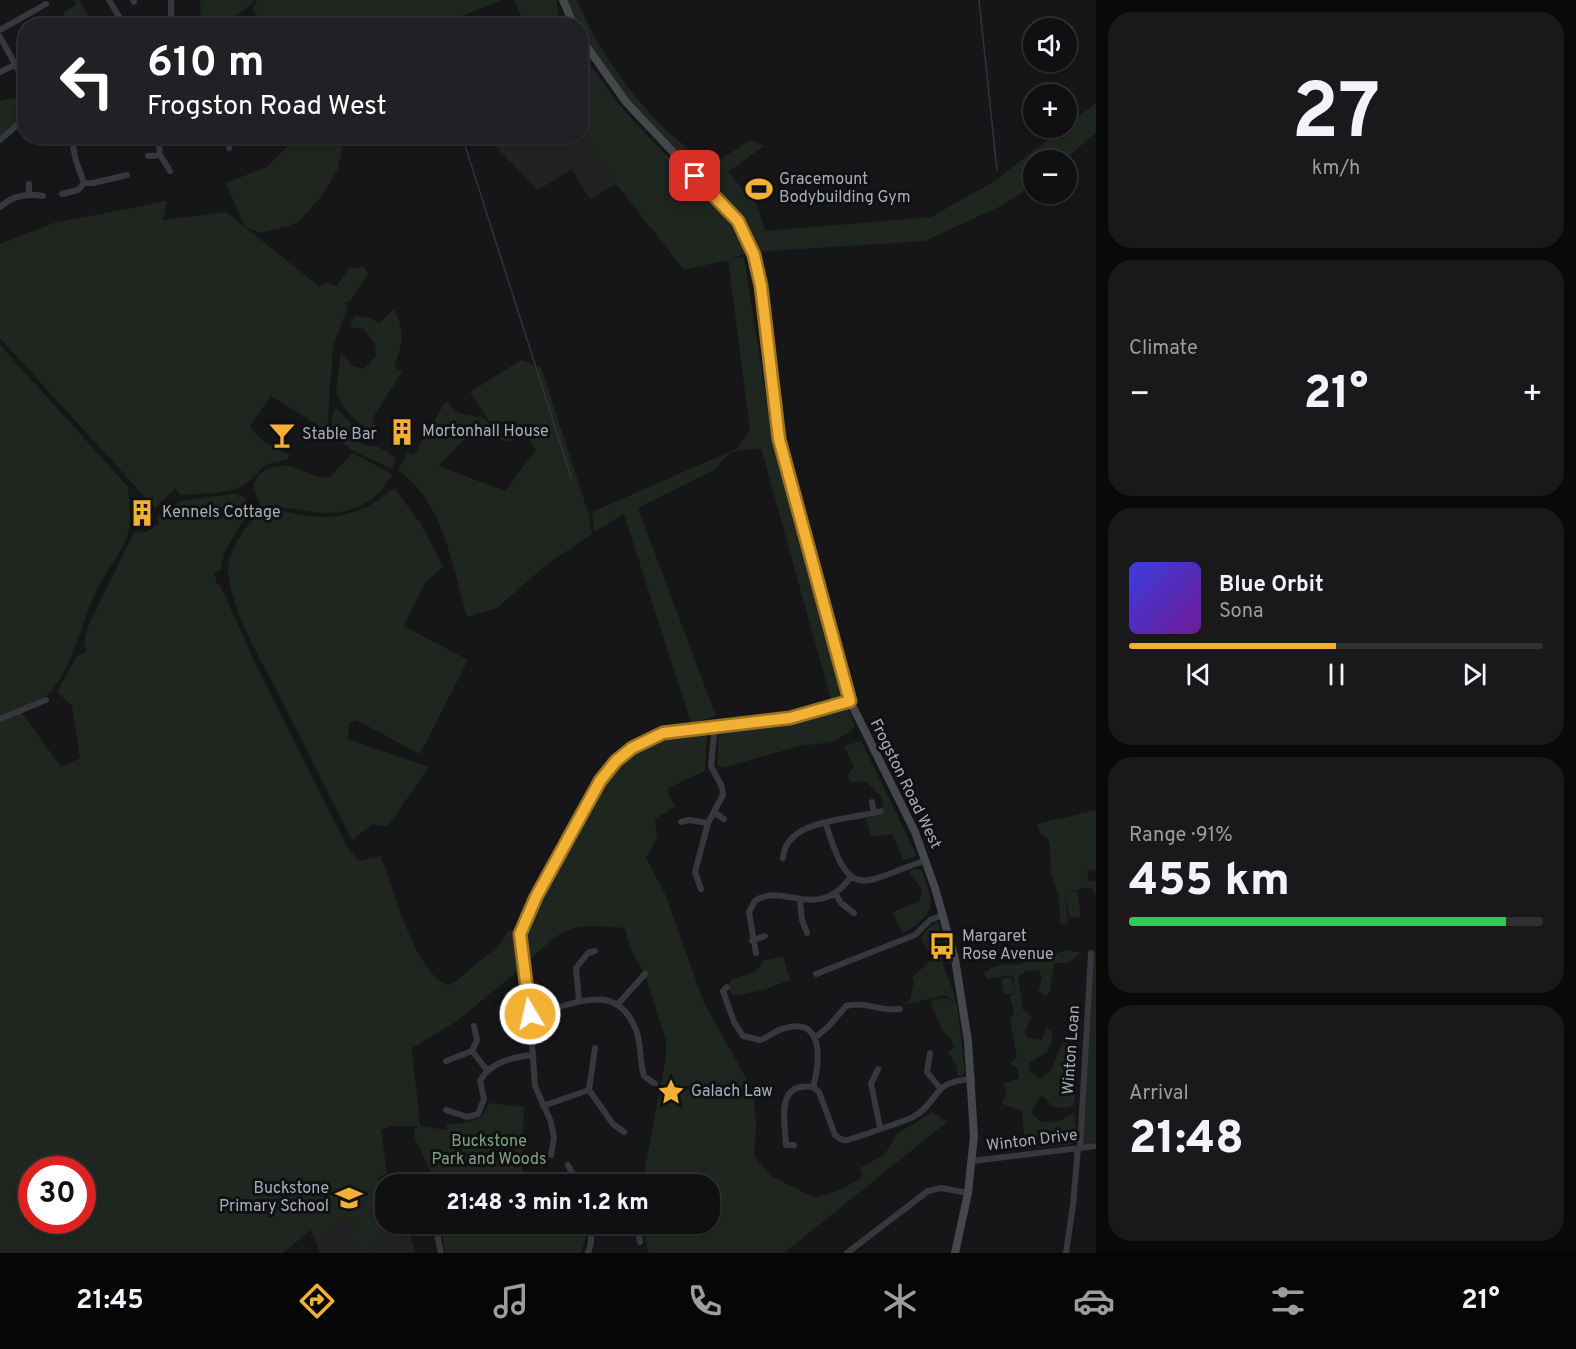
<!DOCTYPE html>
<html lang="en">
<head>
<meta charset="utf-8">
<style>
	body { margin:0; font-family:Overpass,sans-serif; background:#19191b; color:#f1f3f6; height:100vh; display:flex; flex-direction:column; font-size:22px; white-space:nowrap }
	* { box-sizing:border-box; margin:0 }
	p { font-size:20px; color:#9c9d9f }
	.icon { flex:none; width:33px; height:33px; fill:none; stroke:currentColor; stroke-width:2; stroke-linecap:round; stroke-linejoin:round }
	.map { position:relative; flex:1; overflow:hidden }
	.side { display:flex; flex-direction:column; gap:12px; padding:12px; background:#09090a; width:480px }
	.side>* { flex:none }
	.banner { position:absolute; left:18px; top:18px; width:570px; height:126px; border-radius:24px; box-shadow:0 2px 4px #0004,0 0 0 2px #303032; background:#202124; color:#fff; overflow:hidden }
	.buttons { position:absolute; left:1023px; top:18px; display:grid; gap:12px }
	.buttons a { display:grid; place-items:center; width:54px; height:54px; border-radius:50%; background:#101012; box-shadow:0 2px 4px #0004,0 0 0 2px #303032; font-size:30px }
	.speed { position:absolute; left:18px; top:1156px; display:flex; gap:12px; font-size:30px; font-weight:700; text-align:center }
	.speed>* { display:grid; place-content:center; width:78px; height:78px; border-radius:50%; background:#101012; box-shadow:0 2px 4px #0004,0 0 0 2px #303032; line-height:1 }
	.speed .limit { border:9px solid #d22; background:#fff; color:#111 }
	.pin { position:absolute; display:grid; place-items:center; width:51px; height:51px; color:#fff; margin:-26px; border-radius:12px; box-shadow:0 3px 9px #0006 }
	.me { position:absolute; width:66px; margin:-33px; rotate:351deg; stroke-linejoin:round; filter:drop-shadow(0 0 4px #0008) }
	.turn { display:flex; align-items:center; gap:21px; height:126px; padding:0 30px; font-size:27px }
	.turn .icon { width:78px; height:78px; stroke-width:2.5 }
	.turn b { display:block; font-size:42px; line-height:51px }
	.big { font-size:45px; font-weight:800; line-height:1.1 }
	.side .card { flex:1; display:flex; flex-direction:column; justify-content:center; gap:9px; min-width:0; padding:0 21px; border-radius:24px; background:#19191b }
	.side .dial { align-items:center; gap:0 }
	.dial b { font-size:78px; line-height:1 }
	.song { display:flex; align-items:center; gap:18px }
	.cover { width:72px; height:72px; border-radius:9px; background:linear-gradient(135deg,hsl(240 70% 55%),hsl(280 70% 35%)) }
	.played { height:6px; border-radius:3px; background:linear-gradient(90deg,#f2b134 50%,#303032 50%) }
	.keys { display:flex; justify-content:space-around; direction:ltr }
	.heat { display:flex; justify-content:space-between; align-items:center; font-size:33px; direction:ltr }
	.charge { height:9px; border-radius:4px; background:linear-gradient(90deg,#34c759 91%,#303032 0) }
	.trip { position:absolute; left:375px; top:1174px; width:345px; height:60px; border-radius:24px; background:#101012; box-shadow:0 2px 4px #0004,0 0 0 2px #303032; font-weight:800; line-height:60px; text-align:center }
	.tabs { display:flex; height:96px; justify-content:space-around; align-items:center; background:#060607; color:#9c9d9f }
	.tabs .icon { width:42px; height:42px }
	.tabs .current { color:#f2b134 }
	.tabs b { font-size:27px; color:#f1f3f6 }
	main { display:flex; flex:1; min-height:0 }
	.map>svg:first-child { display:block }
	.built { fill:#222225 }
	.green { fill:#1e261f; fill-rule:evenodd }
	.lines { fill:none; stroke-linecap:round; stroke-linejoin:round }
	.stream { stroke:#2c353c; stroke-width:1.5 }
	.minor { stroke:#37383d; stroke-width:6 }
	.secondary { stroke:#45474d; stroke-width:8 }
	.route-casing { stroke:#9d7322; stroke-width:15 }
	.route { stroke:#f2b134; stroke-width:10 }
	.labels { text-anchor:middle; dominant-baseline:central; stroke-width:6; stroke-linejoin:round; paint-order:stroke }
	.poi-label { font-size:16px; fill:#a8adb8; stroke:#111113; text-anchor:start }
	.street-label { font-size:16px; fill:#a8adb8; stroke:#111113 }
	.park-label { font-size:16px; fill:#7fa381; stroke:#111113 }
</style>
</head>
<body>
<main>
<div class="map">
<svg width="1096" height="1253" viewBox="0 0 1096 1253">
	<rect width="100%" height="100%" fill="#161618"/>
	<!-- built -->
	<path class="built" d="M581 131 616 184 590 199 572 169 538 190 496 147 493 137 580 136Z
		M383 1184 385 1189 386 1224H407L415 1253H320L303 1207Z"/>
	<!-- green -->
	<path class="green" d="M74 0H79L94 25H69L63 13 76 5Z
		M200 0H254L251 5 233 17 232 25 201 26Z
		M257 0H503L438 25H261L253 8Z
		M514 0H556L560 23 557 25H525Z
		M563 0H577C600 58 657 135 713 164L751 140 764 146 728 172 757 205 765 231 931 217 993 182 1096 103V133L1064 160H1034L1033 185 1003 205 925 241 753 252 744 230 658 138 581 37 580 26 574 25Z
		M581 51C600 79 619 107 643 131 678 169 726 204 745 254L732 258 744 257 772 437 842 695 831 700 761 448 730 452 714 470 638 508 716 716 691 723 624 514 594 532 592 512 738 448 750 430 728 260 684 270 616 184 581 131Z
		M21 97 25 105V113L0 136V101Z
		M296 137H345L337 171 320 198 298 222 288 226 260 233 248 228 244 225 226 183 267 167Z
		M167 201 163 220 226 212 320 287 326 283 337 286 349 268 364 267 368 274 350 301 344 303 348 306 333 346 327 431 271 396 249 426 264 442 289 455 287 460C255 464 265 471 244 485 228 495 198 493 180 495L175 488 155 508 0 338V244L54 223Z
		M394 309C405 330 403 345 394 366L402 372 372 419 375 424 374 432C356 423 342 411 336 391L341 352 351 365 363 369 376 357 375 343 364 329 350 327 354 316 369 318 379 323Z
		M0 345 128 487C129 500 131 515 129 528 125 550 109 567 99 585 83 615 72 674 46 696 34 707 15 711 0 716Z
		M521 360 541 367 588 512 592 534 547 564 497 608 467 617C453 569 443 500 398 470L408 452 414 455 446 401 458 413 484 418 495 430 470 392ZM523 429 536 450 505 491 438 466 470 433 496 432 501 440 510 442Z
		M335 409H337L357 430 361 444 379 447 396 458 393 469C369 456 319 445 335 409Z
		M352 453 392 474C377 504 347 517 313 512 296 510 280 505 262 508 259 501 254 492 254 485 255 471 277 464 289 466 305 470 314 479 330 477Z
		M394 488 421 524 443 567 425 583 404 626 468 660 420 754 356 720 349 723 348 739 429 767 387 827 373 824 352 840C327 791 303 742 278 693 259 656 232 613 228 571 227 553 248 517 266 512 277 508 290 513 302 515 339 521 366 512 394 488Z
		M234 494 242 496 251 507 224 553 221 570 214 573 217 584 221 587 256 665 348 848 359 861 381 856C394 889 414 972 448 985L455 982 498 946 510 929 514 933 518 971 457 1021 412 1048 420 1126 447 1130V1124C467 1123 482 1124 489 1103L524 1107 522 1168 526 1180 538 1185H433L431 1171 415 1139 414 1130 419 1126H392L381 1130 387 1173 377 1179 385 1189 386 1224 408 1226 373 1236 377 1250 365 1253 362 1242 356 1243 354 1235 360 1233 355 1220 328 1225 330 1233 314 1238 311 1230 283 1253H0V721L21 712 61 767 80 758 72 706 57 692 77 656 87 651 84 643 89 624 134 533 147 532 159 523 157 516 181 501ZM32 1170H82V1221H32Z
		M846 705 855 726C844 741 820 745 803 745L722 768 717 764 719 729 810 718Z
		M707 730 705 771 668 788V795L676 806 655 819 657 838 646 858 665 894 704 1003 745 1076 754 1100 756 1126 754 1156 771 1176 815 1198 840 1190 863 1177 860 1168 884 1155 897 1134 933 1112 947 1122 784 1253H649L641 1224H710V1185H642L666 1056V1041L645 974 631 950 625 928C568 924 567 924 526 964L529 920 608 777 643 748 673 735Z
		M861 741 917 856 903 860 892 834 871 837 866 818 884 813 882 798 866 781 851 783 847 776 854 767 844 746Z
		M1096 810V869L1087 871 1089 882 1096 881V901L1094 890 1088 887 1067 892 1077 891 1081 916 1070 918 1065 893 1068 923 1060 924 1059 897 1051 873 1050 844 1048 839 1040 834 1037 824Z
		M911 869 922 870C934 908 938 910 903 934L892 912 919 902 922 890 910 874Z
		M938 922C942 931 940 936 940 946 941 966 952 983 956 1003L945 995 904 1005 910 1000 914 983 912 977 932 960C931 950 922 947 921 937L929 927Z
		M1068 950 1081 953 1069 963H1054L1050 990 1046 996 1038 991 1042 978 1039 970 1026 971 1018 977 1023 1010 1032 1017 1025 1030 1027 1038 1042 1040 1046 1028 1051 1030 1053 1038 1047 1052 1029 1063V1071L1040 1079C1056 1072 1054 1056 1063 1043L1076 1042 1075 1022 1079 1015 1082 1016 1074 1105 1067 1108 1053 1107 1043 1096 1039 1098 1032 1112C1041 1130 1061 1121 1074 1113L1077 1135 1071 1144 1028 1149 1025 1148 1022 1111 1003 1104 1002 1101 1007 1094 1003 1084 1019 1078 1017 1068 1010 1064 1017 1057 1010 1020 1014 1012 1010 997 1014 993 1004 995 1001 979 1011 977 1015 992 1014 978 1011 975 987 979 984 974C992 965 1007 963 1018 965Z
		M1096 951V1142L1085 1145 1082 1141 1093 958Z
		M783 956 790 980 763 990 734 996 729 990 730 981 756 971 763 961Z
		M946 998 957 1004 965 1072 962 1076H958L956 1065 948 1053 954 1047 950 1037 944 1034 930 1001 938 999 940 1002V999Z
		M439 1224H585L586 1237 581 1253H446Z"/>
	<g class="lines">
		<!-- stream -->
		<path class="stream" d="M979 0 997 170
			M462 136 571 477"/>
		<!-- minor -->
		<path class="minor" d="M109 0 121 20
			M133 0 134 2
			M171 0V26
			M0 30 46 4
			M0 37 26 84
			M0 72 15 65
			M71 136 76 161 84 183
			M158 136 160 155 170 171
			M0 140 26 117
			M229 148 231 136
			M148 156 160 155
			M29 194V184
			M62 194 78 190 84 183H93L127 175
			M0 207C12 196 27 193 43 196
			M0 719 46 700
			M872 802 874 813
			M714 812 724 819
			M681 822 689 820 708 823
			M826 824C850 903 861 883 926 860
			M783 858C786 818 852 820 881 811
			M701 889 695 872 708 823 723 795 722 787 711 766 715 725
			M835 893 841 903 854 913
			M800 901 802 920 807 933
			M752 941 765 936
			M756 953 749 912 755 901C782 881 817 923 850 878
			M816 974 915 935 930 920 943 915
			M727 987 723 991 734 1022 743 1036 760 1040C768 1038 774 1031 782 1029 825 1014 820 1062 813 1087
			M579 1000 576 968 588 953 595 951
			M617 1005 645 974
			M530 1014C568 1009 615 976 636 1030 642 1045 639 1061 644 1076L655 1084
			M815 1038 829 1026 846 1006C865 1001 882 1012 900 1009
			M595 1048 589 1090 613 1124 624 1132
			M472 1051 477 1040 474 1026
			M930 1053 927 1072 939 1087
			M446 1061 472 1051 487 1070
			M878 1069 871 1084 880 1127
			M543 1106 589 1090
			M446 1110 467 1117 478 1114 484 1099 480 1081C490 1062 513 1057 533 1055
			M794 1145H786C785 1120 775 1082 813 1087L819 1092 835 1135C839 1138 842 1141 847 1140 852 1139 908 1120 913 1117 942 1100 929 1082 972 1079
			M1080 1148 1091 953
			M551 1155 554 1138 551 1122 535 1086 530 1014 520 934 536 897 607 770 632 748 663 733 790 718 850 701
			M972 1161 1096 1146
			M568 1165 578 1185
			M578 1184 589 1180 633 1175V1185
			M424 1185 426 1184
			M435 1224 441 1253
			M637 1224 640 1242
			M588 1253 591 1243V1224
			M847 1253 928 1191 941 1188 968 1193
			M1066 1253 1073 1205 1078 1148"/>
		<!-- secondary -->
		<path class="secondary" d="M563 0 574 26
			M580 37 626 102 738 221 754 255 761 287 779 439 850 701 915 832 935 888 955 959 968 1041 974 1136 968 1193 955 1253"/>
	</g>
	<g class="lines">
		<defs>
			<path id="route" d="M530 1014 520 934 536 897 600 781 616 761 632 748 663 733 790 718 850 701 779 439 761 286 754 255 738 221 695 176"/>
		</defs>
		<!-- route casing -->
		<use href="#route" class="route-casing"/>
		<!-- route -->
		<use href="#route" class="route"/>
	</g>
	<!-- icons -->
	<defs>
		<symbol id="stadium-bare" viewBox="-9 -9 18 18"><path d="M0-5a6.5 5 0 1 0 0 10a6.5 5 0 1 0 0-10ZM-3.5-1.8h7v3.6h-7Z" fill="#f2b134" stroke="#111113" stroke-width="2.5" paint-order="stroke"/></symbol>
		<symbol id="building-bare" viewBox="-9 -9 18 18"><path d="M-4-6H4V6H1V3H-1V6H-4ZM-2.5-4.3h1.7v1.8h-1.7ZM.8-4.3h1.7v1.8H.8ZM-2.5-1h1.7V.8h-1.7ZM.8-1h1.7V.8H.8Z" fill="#f2b134" stroke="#111113" stroke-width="2.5" paint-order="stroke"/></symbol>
		<symbol id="bar-bare" viewBox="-9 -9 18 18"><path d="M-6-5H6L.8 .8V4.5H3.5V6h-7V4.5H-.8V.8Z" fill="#f2b134" stroke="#111113" stroke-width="2.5" paint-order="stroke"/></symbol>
		<symbol id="bus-bare" viewBox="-9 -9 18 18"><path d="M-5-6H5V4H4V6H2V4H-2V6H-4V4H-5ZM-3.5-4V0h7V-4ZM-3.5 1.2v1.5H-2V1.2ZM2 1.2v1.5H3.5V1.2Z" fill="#f2b134" stroke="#111113" stroke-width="2.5" paint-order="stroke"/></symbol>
		<symbol id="sight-bare" viewBox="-9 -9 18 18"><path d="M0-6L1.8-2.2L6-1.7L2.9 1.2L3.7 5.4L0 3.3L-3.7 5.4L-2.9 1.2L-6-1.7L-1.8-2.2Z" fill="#f2b134" stroke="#111113" stroke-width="2.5" paint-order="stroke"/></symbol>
		<symbol id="school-bare" viewBox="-9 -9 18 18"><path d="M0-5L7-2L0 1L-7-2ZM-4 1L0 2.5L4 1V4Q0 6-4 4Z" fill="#f2b134" stroke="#111113" stroke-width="2.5" paint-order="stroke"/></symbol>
	</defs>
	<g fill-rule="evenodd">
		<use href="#stadium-bare" x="740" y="170" width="38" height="38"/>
		<use href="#building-bare" x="383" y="413" width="38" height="38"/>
		<use href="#bar-bare" x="263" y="416" width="38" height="38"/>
		<use href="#building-bare" x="123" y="494" width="38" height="38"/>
		<use href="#bus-bare" x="923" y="927" width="38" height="38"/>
		<use href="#sight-bare" x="652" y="1073" width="38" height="38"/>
		<use href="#school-bare" x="330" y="1179" width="38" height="38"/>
	</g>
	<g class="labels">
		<!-- poi labels -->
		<g class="poi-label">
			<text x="779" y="180">Gracemount<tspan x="779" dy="18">Bodybuilding Gym</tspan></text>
			<text x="422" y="432">Mortonhall House</text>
			<text x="302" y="435">Stable Bar</text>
			<text x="162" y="513">Kennels Cottage</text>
			<text x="962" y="937">Margaret<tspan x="962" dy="18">Rose Avenue</tspan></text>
			<text x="691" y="1092">Galach Law</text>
			<text x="329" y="1189" text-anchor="end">Buckstone<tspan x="329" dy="18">Primary School</tspan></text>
		</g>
		<!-- street labels -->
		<g class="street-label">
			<text transform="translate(905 784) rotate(64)">Frogston Road West</text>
			<text transform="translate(1072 1050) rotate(-86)">Winton Loan</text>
			<text transform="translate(1032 1141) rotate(-7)">Winton Drive</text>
		</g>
		<!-- park labels -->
		<g class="park-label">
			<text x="489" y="1142">Buckstone<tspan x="489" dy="18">Park and Woods</tspan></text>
		</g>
	</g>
</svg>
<div class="buttons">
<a><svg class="icon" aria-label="sound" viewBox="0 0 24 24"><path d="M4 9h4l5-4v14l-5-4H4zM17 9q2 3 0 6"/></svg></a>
<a>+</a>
<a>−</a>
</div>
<div class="speed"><div class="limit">30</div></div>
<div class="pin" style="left:695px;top:176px;background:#d93025"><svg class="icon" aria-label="arrive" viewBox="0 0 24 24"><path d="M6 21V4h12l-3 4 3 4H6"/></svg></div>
<svg class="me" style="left:530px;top:1014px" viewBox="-20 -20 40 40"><circle r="17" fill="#f2b134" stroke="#fff" stroke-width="3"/><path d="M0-11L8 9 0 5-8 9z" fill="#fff"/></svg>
<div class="trip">21:48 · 3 min · 1.2 km</div>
<div class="banner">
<div class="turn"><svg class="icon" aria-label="left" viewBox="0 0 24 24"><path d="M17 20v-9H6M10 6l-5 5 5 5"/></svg><div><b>610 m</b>Frogston Road West</div></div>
</div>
</div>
<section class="side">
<div class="card dial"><b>27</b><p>km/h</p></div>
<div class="card"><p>Climate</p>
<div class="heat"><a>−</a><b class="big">21°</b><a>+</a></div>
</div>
<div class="card">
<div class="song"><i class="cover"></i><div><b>Blue Orbit</b><p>Sona</p></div></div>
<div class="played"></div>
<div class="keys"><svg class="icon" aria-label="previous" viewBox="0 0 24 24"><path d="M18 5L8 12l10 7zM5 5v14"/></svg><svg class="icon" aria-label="pause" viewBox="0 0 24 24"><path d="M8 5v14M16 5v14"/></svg><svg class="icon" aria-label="next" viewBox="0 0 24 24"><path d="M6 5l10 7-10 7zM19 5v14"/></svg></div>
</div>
<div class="card"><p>Range · 91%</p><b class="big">455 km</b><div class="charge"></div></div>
<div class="card"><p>Arrival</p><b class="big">21:48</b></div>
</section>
</main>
<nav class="tabs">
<b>21:45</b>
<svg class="icon current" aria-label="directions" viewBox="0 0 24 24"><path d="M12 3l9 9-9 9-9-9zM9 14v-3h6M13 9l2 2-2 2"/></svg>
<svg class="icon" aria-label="music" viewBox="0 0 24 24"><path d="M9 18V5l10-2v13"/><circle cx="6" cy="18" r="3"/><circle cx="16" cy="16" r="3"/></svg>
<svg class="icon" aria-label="phone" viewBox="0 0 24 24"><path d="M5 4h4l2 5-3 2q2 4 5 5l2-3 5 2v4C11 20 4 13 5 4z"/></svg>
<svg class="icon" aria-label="climate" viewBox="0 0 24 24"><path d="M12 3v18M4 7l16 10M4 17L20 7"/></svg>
<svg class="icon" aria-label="car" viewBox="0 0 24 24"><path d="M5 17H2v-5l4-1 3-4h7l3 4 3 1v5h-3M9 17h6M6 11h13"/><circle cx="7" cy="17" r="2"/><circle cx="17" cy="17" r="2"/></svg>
<svg class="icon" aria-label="filters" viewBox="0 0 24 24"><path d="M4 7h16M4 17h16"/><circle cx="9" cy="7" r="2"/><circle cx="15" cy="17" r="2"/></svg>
<b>21°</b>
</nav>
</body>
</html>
